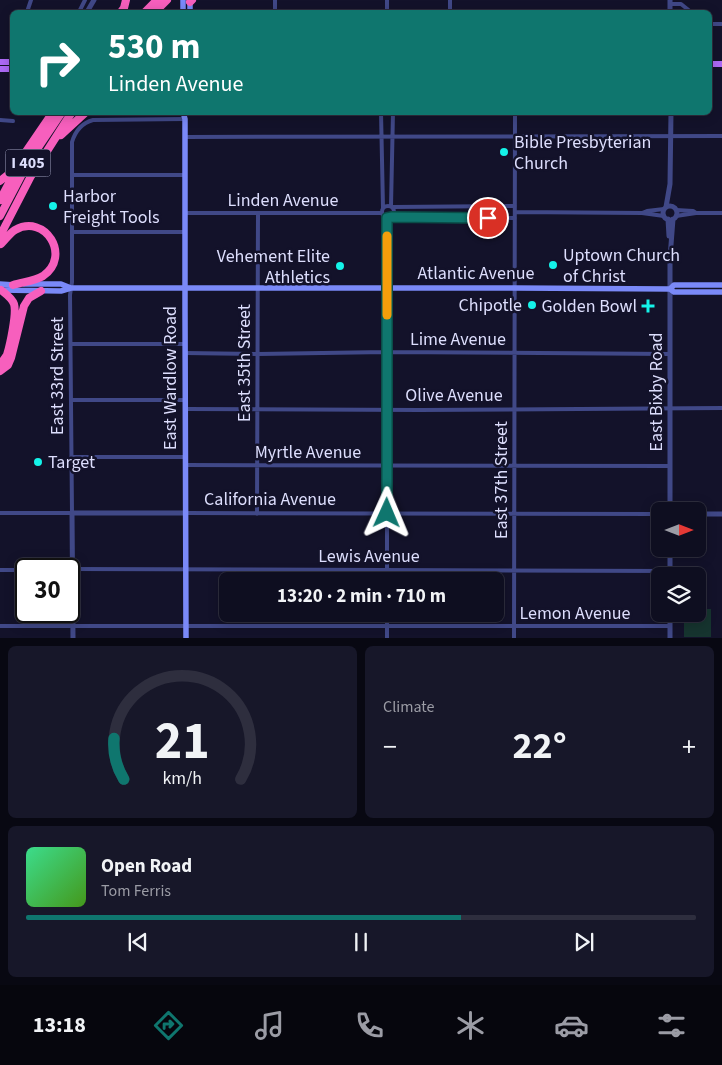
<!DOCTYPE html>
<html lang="en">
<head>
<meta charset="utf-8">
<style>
	body { margin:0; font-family:"Source Sans 3",sans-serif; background:#171729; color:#f1f3f6; height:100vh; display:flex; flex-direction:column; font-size:19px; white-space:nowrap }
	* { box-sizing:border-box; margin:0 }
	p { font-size:16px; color:#9b9ca5 }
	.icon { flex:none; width:28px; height:28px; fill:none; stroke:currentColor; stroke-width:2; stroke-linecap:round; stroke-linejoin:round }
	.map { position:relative; height:638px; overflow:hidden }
	.details { display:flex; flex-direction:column; gap:8px; padding:8px; background:#080812; flex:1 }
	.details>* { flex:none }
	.guide { position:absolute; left:10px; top:10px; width:702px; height:105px; border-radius:8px; box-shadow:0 2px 12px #0003,0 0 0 1px #2e2e3e; background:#0f766e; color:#fff; overflow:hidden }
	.needle { width:32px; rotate:90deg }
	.buttons { position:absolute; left:651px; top:502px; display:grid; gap:10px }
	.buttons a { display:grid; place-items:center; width:55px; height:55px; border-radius:8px; background:#0e0e20; box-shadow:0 2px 12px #0003,0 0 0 1px #2e2e3e; font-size:25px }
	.speed { position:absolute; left:15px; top:558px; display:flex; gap:10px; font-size:25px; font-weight:700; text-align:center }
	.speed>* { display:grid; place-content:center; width:65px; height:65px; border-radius:50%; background:#0e0e20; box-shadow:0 2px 12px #0003,0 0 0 1px #2e2e3e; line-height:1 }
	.speed .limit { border:2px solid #111; border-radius:8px; background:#fff; color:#111 }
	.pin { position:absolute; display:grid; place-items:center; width:42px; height:42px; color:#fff; margin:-21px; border:2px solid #fff; border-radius:50%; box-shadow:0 1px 5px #0007 }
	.me { position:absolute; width:55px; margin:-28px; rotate:1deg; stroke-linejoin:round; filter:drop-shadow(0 0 4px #0008) }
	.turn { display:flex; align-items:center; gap:18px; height:105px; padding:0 15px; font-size:22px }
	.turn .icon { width:65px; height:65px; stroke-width:2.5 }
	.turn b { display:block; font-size:35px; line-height:42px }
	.big { font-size:38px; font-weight:700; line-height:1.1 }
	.details .widget { flex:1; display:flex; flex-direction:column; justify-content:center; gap:8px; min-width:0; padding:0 18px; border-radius:8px; background:#171729 }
	.details .dial { align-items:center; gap:0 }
	.dial svg { height:130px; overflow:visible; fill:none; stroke:#2e2e3e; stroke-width:7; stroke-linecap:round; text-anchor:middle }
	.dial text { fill:#f1f3f6; stroke:none }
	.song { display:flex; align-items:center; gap:15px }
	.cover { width:60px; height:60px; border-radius:8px; background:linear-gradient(135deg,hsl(150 70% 55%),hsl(100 70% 35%)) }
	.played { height:5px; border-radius:2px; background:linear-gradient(90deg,#0f766e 65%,#2e2e3e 65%) }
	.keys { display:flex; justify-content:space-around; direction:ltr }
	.heat { display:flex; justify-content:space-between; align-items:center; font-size:28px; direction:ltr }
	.details .tiles { flex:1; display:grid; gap:8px; grid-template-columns:1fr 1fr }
	.widget:last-child { grid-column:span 2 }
	.trip { position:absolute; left:219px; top:572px; width:285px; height:50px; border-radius:8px; background:#0e0e20; box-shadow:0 2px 12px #0003,0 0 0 1px #2e2e3e; font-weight:700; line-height:50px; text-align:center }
	.tab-bar { display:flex; height:80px; justify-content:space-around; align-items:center; background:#06060d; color:#9b9ca5 }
	.tab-bar .icon { width:35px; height:35px }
	.tab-bar .selected { color:#0f766e }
	.tab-bar b { font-size:22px; color:#f1f3f6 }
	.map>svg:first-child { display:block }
	.green { fill:#16342f }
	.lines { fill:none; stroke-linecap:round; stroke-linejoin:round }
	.minor { stroke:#404887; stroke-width:4 }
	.tertiary { stroke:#404887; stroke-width:5 }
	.secondary { stroke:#7a89f8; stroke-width:5.5 }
	.primary { stroke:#ae6af7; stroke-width:6 }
	.motorway { stroke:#f75fbd; stroke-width:8 }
	.route-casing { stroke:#0a4d48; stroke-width:12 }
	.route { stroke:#0f766e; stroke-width:9 }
	.slow { stroke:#f59e0b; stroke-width:9 }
	.poi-dot { fill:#14f3e9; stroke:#13122a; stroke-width:2 }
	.labels { text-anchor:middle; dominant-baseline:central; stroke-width:5; stroke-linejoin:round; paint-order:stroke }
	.shield { fill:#13122a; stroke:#a0a1be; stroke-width:1 }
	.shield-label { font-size:16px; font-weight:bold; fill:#dddefd }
	.poi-label { font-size:18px; fill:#dddefd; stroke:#13122a; text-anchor:start }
	.street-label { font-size:18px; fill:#dddefd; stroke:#13122a }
</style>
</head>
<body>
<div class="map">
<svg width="722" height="638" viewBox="0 0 722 638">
	<rect width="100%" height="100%" fill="#13122a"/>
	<!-- green -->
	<path class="green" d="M698 609H711V637H684V614H698Z"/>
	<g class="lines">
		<!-- minor -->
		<path class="minor" d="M387 0V12
			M450 0V12
			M670 4H681L691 12
			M27 12 31 0
			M79 12 85 0
			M275 12V0
			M710 24H722
			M381 112 383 208
			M0 120 13 121
			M185 137 722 136
			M72 175H185
			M382 212a6 6 0 1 1 12 0a6 6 0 1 1-12 0Z
			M391 206 393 112
			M393 207 515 206
			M664 209 647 211 642 213 664 216
			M515 212 642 213
			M185 213H382
			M696 213H722
			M676 216 696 213 693 211 676 210
			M391 217 417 218H515
			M72 232H185
			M71 344H185
			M185 353 258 354 387 352 670 354
			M71 400H185
			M186 409 420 410 722 408
			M71 457H186
			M186 465 670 466
			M0 513H72L70 295 72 282V142C75 132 82 123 93 120L185 119
			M186 513 660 514
			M257 514 258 213
			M69 569 670 571
			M0 570H26
			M387 581V218
			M387 614V638
			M0 626H670
			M514 638 515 112"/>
		<!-- tertiary -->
		<path class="tertiary" d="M87 12 94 0
			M670 12V0
			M663 213a7 7 0 1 1 14 0a7 7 0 1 1-14 0Z
			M666 207 670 184 671 112
			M668 219 669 236
			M670 511V258L673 219
			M698 514H722
			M670 549V576
			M73 638 72 513H186
			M670 638V614"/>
		<!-- secondary -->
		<path class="secondary" d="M183 0V12
			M190 12V0
			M183 112 185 119V309L186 638
			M0 284 15 285
			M24 284H61L71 288
			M670 289 674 285H722
			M0 290 61 291 71 288H515L670 289 674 292H722"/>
		<!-- primary -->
		<path class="primary" d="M0 62H12
			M710 64H722
			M0 69H12"/>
		<!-- motorway -->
		<path class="motorway" d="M190 2 192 0
			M121 12 124 8 126 0
			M145 12 157 0
			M155 12 167 0
			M61 135 86 112
			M0 181 10 173
			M0 200 25 153 53 112
			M0 216 29 161 62 112
			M0 236 31 176 72 112
			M1 244C6 239 10 233 15 230 45 213 72 256 43 276 35 281 23 282 13 285
			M0 364C3 361 5 358 7 355 10 345 17 313 14 304 12 298 6 294 1 290
			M0 371 8 365 11 358 24 306 29 298 41 291"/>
	</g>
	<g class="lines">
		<defs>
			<path id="route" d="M387 513V218L392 217 488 218"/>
		</defs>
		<!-- route casing -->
		<use href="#route" class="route-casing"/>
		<!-- route -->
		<use href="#route" class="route"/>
		<!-- slow -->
		<path class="slow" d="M387 236V315"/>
	</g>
	<!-- markers -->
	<g class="poi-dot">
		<circle cx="504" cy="152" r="5"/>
		<circle cx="53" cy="206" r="5"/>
		<circle cx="553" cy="265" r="5"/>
		<circle cx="340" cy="266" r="5"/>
		<circle cx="532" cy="305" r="5"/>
		<path d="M645.5 298.5h5v5h5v5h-5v5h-5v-5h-5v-5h5z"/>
		<circle cx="38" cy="462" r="5"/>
	</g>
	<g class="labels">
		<!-- shield labels -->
		<rect class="shield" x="5.5" y="149.5" width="45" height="27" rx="4"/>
		<g class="shield-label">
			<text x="28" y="163">I 405</text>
		</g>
		<!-- poi labels -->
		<g class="poi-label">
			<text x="514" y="142">Bible Presbyterian<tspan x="514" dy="21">Church</tspan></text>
			<text x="63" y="196">Harbor<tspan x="63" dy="21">Freight Tools</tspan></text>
			<text x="563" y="255">Uptown Church<tspan x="563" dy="21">of Christ</tspan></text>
			<text x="330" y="256" text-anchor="end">Vehement Elite<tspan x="330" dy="21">Athletics</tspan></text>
			<text x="522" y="305" text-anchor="end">Chipotle</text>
			<text x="637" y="306" text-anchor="end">Golden Bowl</text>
			<text x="48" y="462">Target</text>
		</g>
		<!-- street labels -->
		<g class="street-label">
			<text x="283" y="200">Linden Avenue</text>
			<text x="476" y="273">Atlantic Avenue</text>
			<text x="458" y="339">Lime Avenue</text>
			<text transform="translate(244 363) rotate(-90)">East 35th Street</text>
			<text transform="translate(57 376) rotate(-90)">East 33rd Street</text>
			<text transform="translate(170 378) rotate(-90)">East Wardlow Road</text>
			<text transform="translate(656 392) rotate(-90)">East Bixby Road</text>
			<text x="454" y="395">Olive Avenue</text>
			<text x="308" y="452">Myrtle Avenue</text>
			<text transform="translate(501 480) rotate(-90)">East 37th Street</text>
			<text x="270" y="499">California Avenue</text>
			<text x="369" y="556">Lewis Avenue</text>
			<text x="575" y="613">Lemon Avenue</text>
		</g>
	</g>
</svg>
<div class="buttons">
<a><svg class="needle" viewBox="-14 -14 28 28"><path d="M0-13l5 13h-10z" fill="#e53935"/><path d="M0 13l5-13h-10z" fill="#9b9ca5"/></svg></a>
<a><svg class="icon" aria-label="layers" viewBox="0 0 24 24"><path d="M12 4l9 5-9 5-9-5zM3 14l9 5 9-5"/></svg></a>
</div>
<div class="speed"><div class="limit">30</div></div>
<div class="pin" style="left:488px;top:218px;background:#d93025"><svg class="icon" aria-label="arrive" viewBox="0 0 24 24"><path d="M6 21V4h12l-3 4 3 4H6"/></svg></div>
<svg class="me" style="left:387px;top:513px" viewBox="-20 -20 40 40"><path d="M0-17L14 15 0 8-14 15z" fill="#0f766e" stroke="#fff" stroke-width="4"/></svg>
<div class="trip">13:20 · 2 min · 710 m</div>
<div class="guide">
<div class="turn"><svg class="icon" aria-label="right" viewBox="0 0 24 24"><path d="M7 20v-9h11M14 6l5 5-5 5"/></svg><div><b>530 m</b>Linden Avenue</div></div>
</div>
</div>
<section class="details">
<div class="tiles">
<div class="widget dial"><svg viewBox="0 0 100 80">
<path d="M14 69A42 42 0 1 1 86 69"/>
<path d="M14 69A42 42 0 0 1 8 44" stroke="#0f766e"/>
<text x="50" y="56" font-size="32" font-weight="700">21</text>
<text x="50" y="72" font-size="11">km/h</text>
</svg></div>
<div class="widget"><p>Climate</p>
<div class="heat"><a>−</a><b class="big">22°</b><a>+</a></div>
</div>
<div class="widget">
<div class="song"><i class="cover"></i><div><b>Open Road</b><p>Tom Ferris</p></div></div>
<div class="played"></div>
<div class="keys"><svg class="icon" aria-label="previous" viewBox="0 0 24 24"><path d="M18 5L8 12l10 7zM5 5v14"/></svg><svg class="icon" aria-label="pause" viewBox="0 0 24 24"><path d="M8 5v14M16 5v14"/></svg><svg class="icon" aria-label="next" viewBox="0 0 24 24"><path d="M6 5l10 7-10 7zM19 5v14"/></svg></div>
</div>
</div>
</section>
<nav class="tab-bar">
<b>13:18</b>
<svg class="icon selected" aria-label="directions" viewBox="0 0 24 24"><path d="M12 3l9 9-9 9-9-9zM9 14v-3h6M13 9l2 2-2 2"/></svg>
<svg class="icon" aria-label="music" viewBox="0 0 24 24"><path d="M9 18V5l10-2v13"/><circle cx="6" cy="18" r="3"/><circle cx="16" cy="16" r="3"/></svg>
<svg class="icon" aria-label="phone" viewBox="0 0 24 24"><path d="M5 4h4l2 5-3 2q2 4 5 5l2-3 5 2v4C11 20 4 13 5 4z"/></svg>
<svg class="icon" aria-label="climate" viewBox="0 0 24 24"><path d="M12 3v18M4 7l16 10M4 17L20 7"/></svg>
<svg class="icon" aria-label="car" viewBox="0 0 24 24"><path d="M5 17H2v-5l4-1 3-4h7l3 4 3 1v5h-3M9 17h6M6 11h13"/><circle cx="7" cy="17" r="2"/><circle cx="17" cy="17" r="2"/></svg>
<svg class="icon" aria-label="filters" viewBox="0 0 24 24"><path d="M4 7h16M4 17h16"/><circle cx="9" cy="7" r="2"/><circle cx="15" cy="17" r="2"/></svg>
</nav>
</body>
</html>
